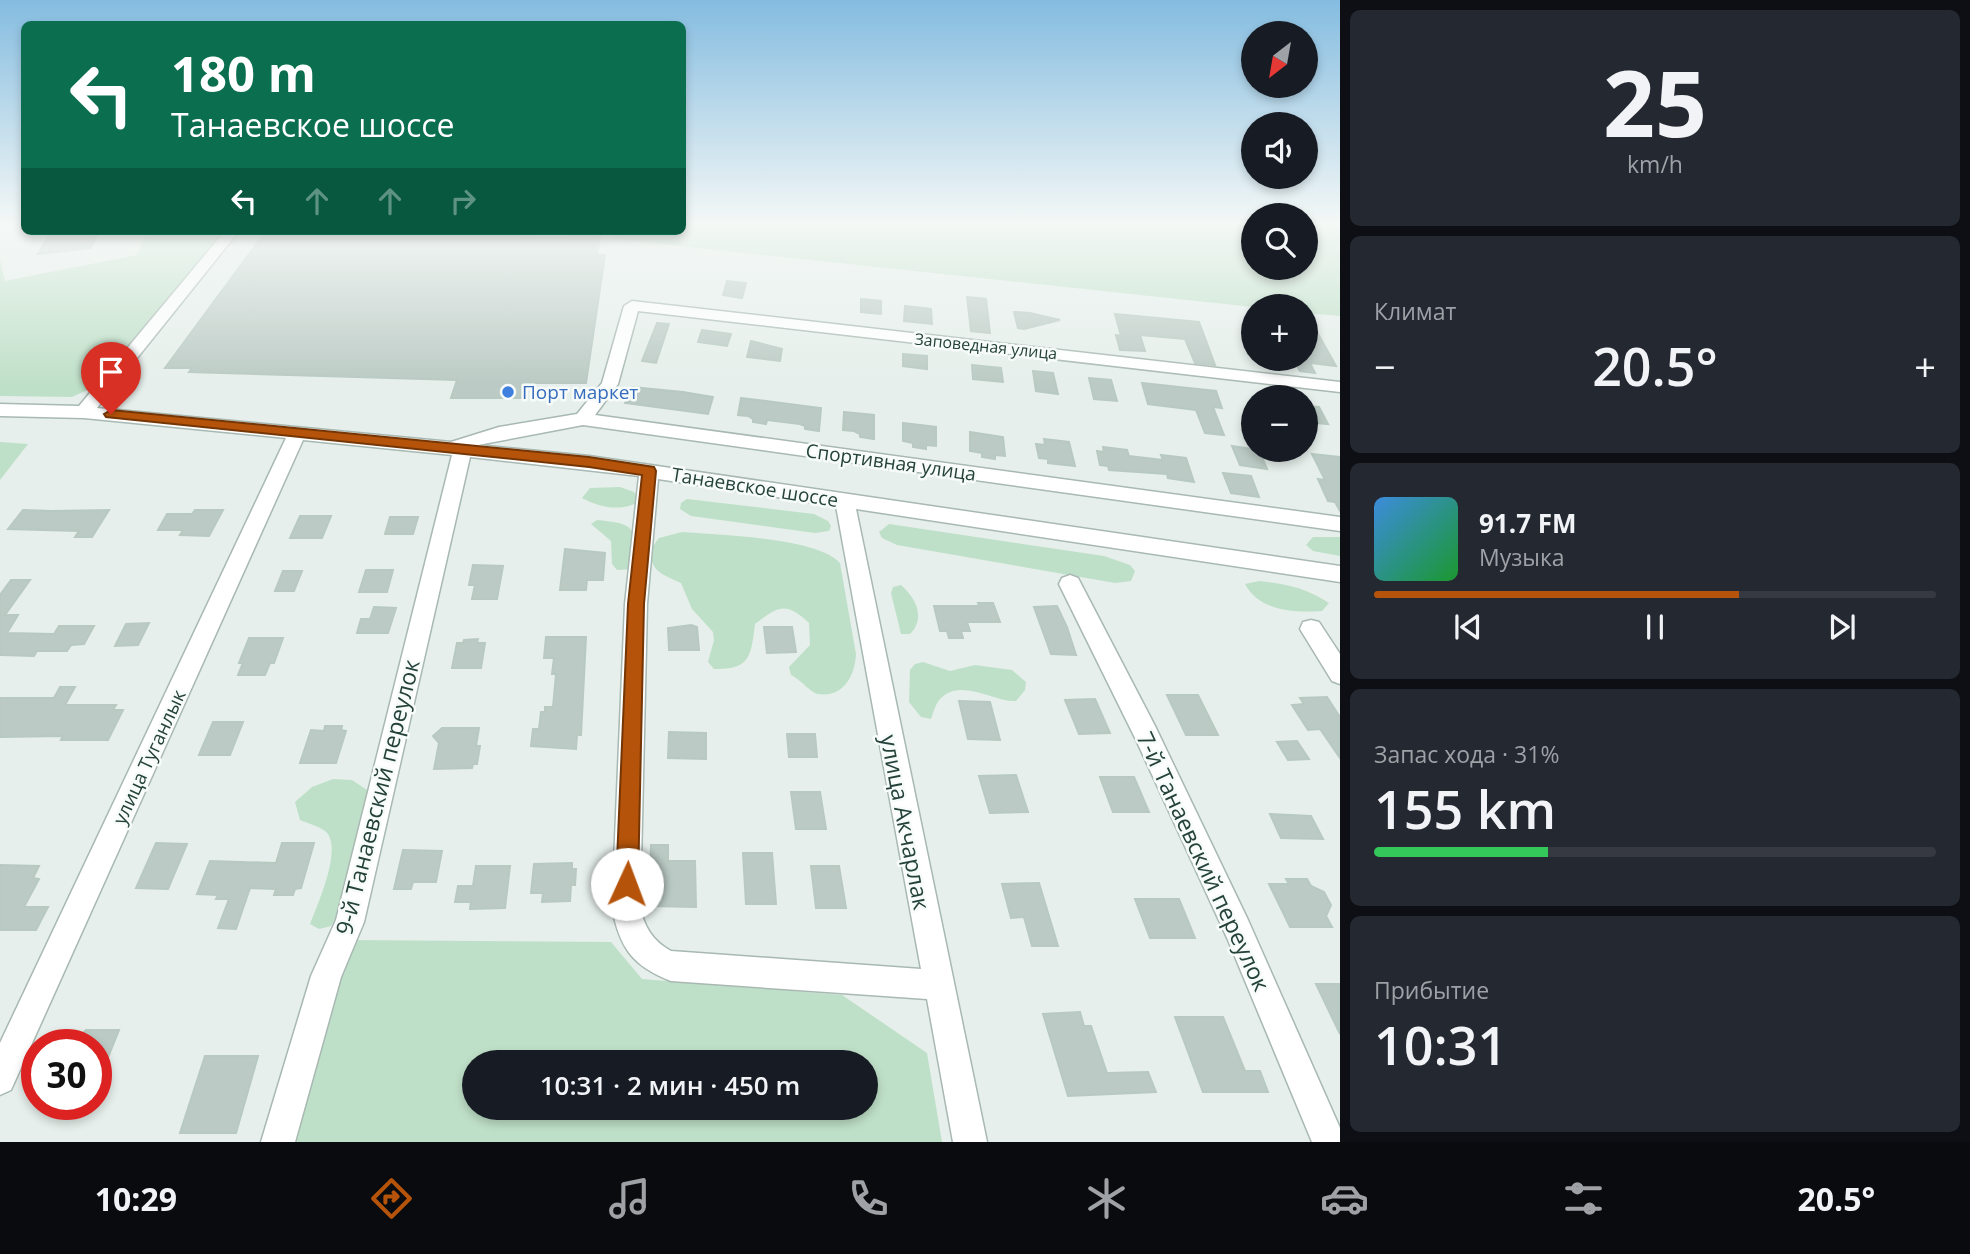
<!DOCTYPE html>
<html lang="ru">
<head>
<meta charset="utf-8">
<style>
	body { margin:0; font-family:"Open Sans",sans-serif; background:#242831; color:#f1f3f6; height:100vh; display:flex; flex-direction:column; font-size:26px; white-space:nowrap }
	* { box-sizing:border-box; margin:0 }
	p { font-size:23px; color:#9ea1a6 }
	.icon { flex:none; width:38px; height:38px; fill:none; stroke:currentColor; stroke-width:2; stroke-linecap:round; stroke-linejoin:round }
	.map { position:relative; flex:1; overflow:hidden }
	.details { display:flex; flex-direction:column; gap:10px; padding:10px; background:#0d0f14; width:630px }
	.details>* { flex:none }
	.top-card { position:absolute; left:21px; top:21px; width:665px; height:214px; border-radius:10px; box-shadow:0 4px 10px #0003; background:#0b6e4f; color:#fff; overflow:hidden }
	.needle { width:46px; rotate:211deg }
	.controls { position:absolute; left:1241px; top:21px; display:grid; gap:14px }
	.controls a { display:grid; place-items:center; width:77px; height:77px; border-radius:50%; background:#171b24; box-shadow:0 4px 10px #0003; font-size:35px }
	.speed { position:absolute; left:21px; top:1029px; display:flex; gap:14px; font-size:35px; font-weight:700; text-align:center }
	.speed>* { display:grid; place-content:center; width:91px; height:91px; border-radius:50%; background:#171b24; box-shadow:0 4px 10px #0003; line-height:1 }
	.speed .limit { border:10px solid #d22; background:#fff; color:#111 }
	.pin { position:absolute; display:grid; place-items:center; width:60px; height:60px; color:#fff; margin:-72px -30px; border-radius:50% 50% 50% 0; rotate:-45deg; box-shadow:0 0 7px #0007 }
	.pin .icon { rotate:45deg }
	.me { position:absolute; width:77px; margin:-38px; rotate:2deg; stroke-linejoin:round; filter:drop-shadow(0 0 5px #0008) }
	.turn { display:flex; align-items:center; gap:24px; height:147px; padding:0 35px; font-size:32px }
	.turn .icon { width:91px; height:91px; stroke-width:2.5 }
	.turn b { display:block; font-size:49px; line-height:60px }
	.lanes { display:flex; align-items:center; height:66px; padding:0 35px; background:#0003; justify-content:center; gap:35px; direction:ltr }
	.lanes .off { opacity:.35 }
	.big { font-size:52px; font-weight:600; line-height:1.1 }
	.details .tile { flex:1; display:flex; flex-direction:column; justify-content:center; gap:10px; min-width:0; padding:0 24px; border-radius:10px; background:#242831 }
	.details .dial { align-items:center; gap:0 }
	.dial b { font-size:91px; line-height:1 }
	.song { display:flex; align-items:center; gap:21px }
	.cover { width:84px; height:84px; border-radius:10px; background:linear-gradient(135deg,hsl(210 70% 55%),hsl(130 70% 35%)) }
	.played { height:7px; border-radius:4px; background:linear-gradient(90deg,#b45309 65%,#363941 65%) }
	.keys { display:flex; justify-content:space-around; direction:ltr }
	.heat { display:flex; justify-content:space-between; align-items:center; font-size:38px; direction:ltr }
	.charge { height:10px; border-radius:5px; background:linear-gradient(90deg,#34c759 31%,#363941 0) }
	.trip { position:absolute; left:462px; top:1050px; width:416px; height:70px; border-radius:35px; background:#171b24; box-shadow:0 4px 10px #0003; font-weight:600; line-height:70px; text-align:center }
	.tabs { display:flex; height:112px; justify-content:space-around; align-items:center; background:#090b0e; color:#9ea1a6 }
	.tabs .icon { width:49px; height:49px }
	.tabs .current { color:#b45309 }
	.tabs b { font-size:32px; color:#f1f3f6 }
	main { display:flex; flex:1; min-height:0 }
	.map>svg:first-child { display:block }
	.green { fill:#bfe0c8; fill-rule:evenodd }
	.building { fill:#bbcac4; stroke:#b8c9c2; stroke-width:2 }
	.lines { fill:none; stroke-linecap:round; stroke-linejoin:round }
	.minor-casing { stroke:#a8b8b2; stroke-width:3 }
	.minor { fill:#fff; fill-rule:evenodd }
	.route { fill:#b45309; stroke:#753606; stroke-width:2 }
	.shop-dot { fill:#3f7fe0; stroke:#f7fbf9; stroke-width:2.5 }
	.labels { text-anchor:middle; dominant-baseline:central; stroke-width:5; stroke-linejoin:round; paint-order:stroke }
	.far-street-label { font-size:16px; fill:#24423a; stroke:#f7fbf9 }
	.shop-label { font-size:19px; fill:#366cbe; stroke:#f7fbf9; text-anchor:start }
	.street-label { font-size:19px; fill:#24423a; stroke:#f7fbf9 }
	.near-street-label { font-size:23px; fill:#24423a; stroke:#f7fbf9 }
</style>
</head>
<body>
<main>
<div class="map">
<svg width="1340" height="1142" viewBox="0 0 1340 1142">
	<rect width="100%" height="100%" fill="#e6efeb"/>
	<!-- green -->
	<path class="green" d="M683 225H1253V268H1306V225H1340V316L1306 313V306L1253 307 613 239 614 231H682Z
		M147 231H225L96 386 72 397 0 396V260L5 281 137 255Z
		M0 442 28 444 0 480Z
		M620 487 634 492 640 501C623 512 600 508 582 498L590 488Z
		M687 499 814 514 828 521 831 526 829 531 815 533 691 516 680 509 681 503Z
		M597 520C640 524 635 529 633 569L617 570 612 564 611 541 591 524Z
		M889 524 1104 556 1130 565 1135 571 1131 581 1115 583 897 545 882 538 879 532Z
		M682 532C717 535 817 537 840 563L856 654C855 675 844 698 818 694 811 693 800 679 791 675L789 667 810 645 809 623C786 601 778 606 755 624 751 655 751 670 714 669L708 662 714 640 713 632 692 609 681 583C662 574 651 572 650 550L659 538Z
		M1313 537H1340V556L1313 551 1306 545Z
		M1259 581C1286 584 1306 588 1329 603L1322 611C1294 613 1259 611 1245 584Z
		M901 585C916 598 926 618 910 634H901L891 593 893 587Z
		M923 662 950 671 975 665 1012 670 1026 682 1025 690 1016 701C993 702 961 677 940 699 936 703 933 713 931 719L921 717 909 702 910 670 915 664Z
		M333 779 352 780 367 790 370 807 345 905 331 926 319 929 310 924C317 906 344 846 325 831 318 826 307 823 300 820L295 802 312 787Z
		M350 940 611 942 642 979 842 995 927 1053 942 1142H296ZM474 1062H866V1108H474Z"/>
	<!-- building -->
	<path class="building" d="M51 231H99L91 248 38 254Z
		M266 231 566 237 568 231H601L597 255H605L586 383H526L522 398H451L457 380 189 372 192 368H165Z
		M727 281 746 283 742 298 723 295Z
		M967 297 986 299 990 333 971 331Z
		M861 299 881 301V314L861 312Z
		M905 306 931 309 932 324 904 321Z
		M1014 312 1030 313 1060 320 1024 329 1018 328Z
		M1115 314 1199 322 1215 365 1195 363 1185 339 1140 335 1145 351 1120 350 1116 335 1121 336Z
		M657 323 669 324 656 363 642 361Z
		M702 330 731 334 727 346 698 342Z
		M1306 331 1317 332 1336 366 1310 363 1315 373 1300 371 1293 359H1306Z
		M751 341 782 349 780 361 747 357Z
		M903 354 927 356V369L903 366Z
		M972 365 1001 368 1003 382 973 379Z
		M1033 371 1053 373 1058 394 1036 391Z
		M1089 378 1111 380 1117 401 1094 399Z
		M1142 383 1216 391 1222 408 1213 407 1224 435 1205 433 1196 410 1148 404Z
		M632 387 683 392 713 397 708 414 625 403Z
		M741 398 821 408 819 431 805 429V426L800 424 767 420 766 424 753 422V419L748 416 738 415Z
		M1306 406 1319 407 1328 424 1306 422Z
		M844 412 874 415V439L860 437V434L854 431 843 430Z
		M903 423 936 427V446L926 445V449L913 447V443L903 441Z
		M970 432 1003 437 1005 456 995 455V459L982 457V453L970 451Z
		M1044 439 1069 442 1075 466 1048 463V459L1039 458 1036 444 1045 445Z
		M1232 446 1259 450 1267 469 1240 465Z
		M1103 447 1127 450 1129 456 1163 460 1161 455 1186 458 1194 482 1168 478 1167 474 1109 470 1108 466 1100 465 1097 451 1104 452Z
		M1312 454 1340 457V511L1335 502 1328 501 1318 479 1325 480Z
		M1223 473 1251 476 1259 497 1231 493Z
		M23 510 52 511 109 510 92 537H75L79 531 8 529Z
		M195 510H223L209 536 180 535 183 530H158L167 514H192Z
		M300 516H331L322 538H290Z
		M390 517H418L413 534H385Z
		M565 549 605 553 603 580H587L586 590H560Z
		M473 565 503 566 497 599H472L475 585H469Z
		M366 570H393L387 592H359Z
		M283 571H302L294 591H275Z
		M11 580H30L5 615H18L7 633 54 634 59 626H94L84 644 71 645 67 651H37L34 656 0 655V595Z
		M978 603H993L1000 622H967L970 631H961L963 638H949L947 631H940L934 606H979Z
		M1057 606 1067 627 1076 655 1051 654 1034 607Z
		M374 607 396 608 388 633H357L361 619H370Z
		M149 623 138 645 115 646 126 624Z
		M691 625 697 627 699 650H669L668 628Z
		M764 627H792L796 652 767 653Z
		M546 637H586L581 735H577L576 749 531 746 533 729H539L541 712H545V707H553L556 674H552L554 658H544Z
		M249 638H283L274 663H270L265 675H238L243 663H239Z
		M478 639 477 643H485L481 668H452L457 643H463L464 640Z
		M60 687H75L65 705H116L113 710H123L108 740H61L63 736 0 737V698H54Z
		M1167 695H1198L1218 735H1186Z
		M1327 697 1340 717V758L1320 729 1308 730 1292 705 1304 704 1300 698Z
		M1095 699 1110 733 1079 734 1065 700Z
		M959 701 990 702 1000 740 968 739Z
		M213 722H243L230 755H199Z
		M325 726H342L341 730 346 731 336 763H300L311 730 324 731Z
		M442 728H479L476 746H480L477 764H473L472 768 434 769 439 743 433 736Z
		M669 732 706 733V759L668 758Z
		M787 734H815L817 757H789Z
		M1297 741 1309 759 1288 760 1277 742Z
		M1016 775 1028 812 990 813 979 776Z
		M1100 777H1134L1149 812H1113Z
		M791 792H820L826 829H796Z
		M1270 814 1311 816 1323 839 1281 838Z
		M156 843 187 844 168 889 136 888Z
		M282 843H314L301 888 295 889 293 895H274L276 889 250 888 236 929 218 928 229 899H216L218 895 197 894 210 861 276 863Z
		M651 845H668V861H695L696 907 649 906Z
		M403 850 442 851 436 882H413L411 889H394Z
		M743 853H772L776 904H746Z
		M572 863V869H576L575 885H571L570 901 542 902 543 893H531L534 864Z
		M0 865 39 866 33 878 39 879 24 907H48L36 930H0Z
		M476 866H510L505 908 470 909 471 902H455L458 886H473Z
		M811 866H839L846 908H816Z
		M1286 879H1307L1311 886 1324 892 1331 905 1326 916 1332 927H1290L1269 884H1289Z
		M1039 883 1058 946H1032L1024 917 1011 918 1002 884Z
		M1135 899H1179L1195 938H1150Z
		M1316 984H1340V1034Z
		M1080 1012 1084 1026H1091L1107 1073 1148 1072 1156 1092 1068 1096 1043 1014Z
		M1175 1017H1223L1245 1071H1260L1268 1092H1203Z
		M86 1030H119L97 1085 96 1045H70Z
		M205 1056H258L236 1133H180Z"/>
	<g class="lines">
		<defs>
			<path id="minor" d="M225 231H239L97 408 451 442 499 427 577 414 602 383 624 306 632 301 1340 382V392L638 311 618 384 595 415 1340 517V531L583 425 478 445 589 456 1340 566V582L856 509 987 1142H953L927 999 671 981C633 966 620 949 612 908L625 604 639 476 470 457 364 922 341 977 295 1142H261L311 976 336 920 452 455 303 440 11 1090 0 1095V1043L286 438 84 418 0 416V404L79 406ZM658 479 836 506 921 969 671 951C653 941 645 928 640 908L647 604Z
				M1070 575 1078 578 1155 726 1248 920 1340 1128V1142H1312L1228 940 1137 742 1059 584 1062 578Z
				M1311 620 1319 622 1340 654V684L1332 681 1300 629 1303 622Z"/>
		</defs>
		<!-- minor casing -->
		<use href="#minor" class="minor-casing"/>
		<!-- minor -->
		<use href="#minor" class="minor"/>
	</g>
	<!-- sky -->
	<linearGradient id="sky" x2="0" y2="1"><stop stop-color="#84bce0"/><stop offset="0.58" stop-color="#f4f8f6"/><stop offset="1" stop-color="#f4f8f6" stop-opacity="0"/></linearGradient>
	<rect width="1340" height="385" fill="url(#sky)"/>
	<!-- route -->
	<path class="route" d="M111 410 589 457 654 467 656 471 644 604 638 884 635 891 627 894 620 891 616 884 628 604 642 475 589 467 106 417 104 414Z"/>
	<!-- markers -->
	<circle class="shop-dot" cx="508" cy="392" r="7"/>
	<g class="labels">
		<!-- far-street labels -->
		<g class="far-street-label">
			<text transform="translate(986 346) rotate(6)">Заповедная улица</text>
		</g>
		<!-- shop labels -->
		<g class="shop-label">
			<text x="522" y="392">Порт маркет</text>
		</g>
		<!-- street labels -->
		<g class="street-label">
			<text transform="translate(891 462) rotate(8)">Спортивная улица</text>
			<text transform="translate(755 487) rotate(9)">Танаевское шоссе</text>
			<text transform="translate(149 757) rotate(-65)">улица Туганлык</text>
		</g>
		<!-- near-street labels -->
		<g class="near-street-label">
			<text transform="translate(377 797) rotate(-76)">9-й Танаевский переулок</text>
			<text transform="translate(906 822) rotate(79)">улица Акчарлак</text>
			<text transform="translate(1204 861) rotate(65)">7-й Танаевский переулок</text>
		</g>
	</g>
</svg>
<div class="controls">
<a><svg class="needle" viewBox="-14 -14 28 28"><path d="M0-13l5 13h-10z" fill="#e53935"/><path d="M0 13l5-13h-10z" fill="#9ea1a6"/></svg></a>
<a><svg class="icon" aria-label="sound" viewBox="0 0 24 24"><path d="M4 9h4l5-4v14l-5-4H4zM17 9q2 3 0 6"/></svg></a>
<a><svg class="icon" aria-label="search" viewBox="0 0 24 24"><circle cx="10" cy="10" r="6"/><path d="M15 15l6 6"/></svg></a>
<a>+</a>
<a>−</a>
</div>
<div class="speed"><div class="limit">30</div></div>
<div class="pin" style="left:111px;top:414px;background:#d93025"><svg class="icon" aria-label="arrive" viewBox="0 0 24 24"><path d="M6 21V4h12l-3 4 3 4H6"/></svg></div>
<svg class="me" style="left:627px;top:884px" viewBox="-20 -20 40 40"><circle r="19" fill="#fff"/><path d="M0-13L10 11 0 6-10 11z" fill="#b45309"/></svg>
<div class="trip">10:31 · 2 мин · 450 m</div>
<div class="top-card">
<div class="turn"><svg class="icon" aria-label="left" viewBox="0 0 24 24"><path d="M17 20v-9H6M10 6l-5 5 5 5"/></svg><div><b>180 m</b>Танаевское шоссе</div></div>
<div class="lanes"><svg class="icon" aria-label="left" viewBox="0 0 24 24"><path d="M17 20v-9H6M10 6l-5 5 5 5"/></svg><svg class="icon off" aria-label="ahead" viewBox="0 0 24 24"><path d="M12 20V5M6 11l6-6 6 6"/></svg><svg class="icon off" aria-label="ahead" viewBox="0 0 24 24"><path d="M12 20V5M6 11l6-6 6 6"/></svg><svg class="icon off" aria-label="right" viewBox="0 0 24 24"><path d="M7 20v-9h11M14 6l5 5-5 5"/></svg></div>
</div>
</div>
<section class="details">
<div class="tile dial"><b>25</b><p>km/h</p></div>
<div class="tile"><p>Климат</p>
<div class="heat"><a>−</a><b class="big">20.5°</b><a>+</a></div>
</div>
<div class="tile">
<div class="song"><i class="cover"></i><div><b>91.7 FM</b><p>Музыка</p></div></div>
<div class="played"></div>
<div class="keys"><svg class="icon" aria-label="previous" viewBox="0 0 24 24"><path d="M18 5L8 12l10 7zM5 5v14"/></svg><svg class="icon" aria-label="pause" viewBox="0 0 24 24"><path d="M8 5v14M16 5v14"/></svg><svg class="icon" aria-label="next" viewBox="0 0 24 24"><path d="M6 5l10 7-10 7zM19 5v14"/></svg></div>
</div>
<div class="tile"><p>Запас хода · 31%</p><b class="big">155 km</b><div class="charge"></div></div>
<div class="tile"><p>Прибытие</p><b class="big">10:31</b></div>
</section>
</main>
<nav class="tabs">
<b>10:29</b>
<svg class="icon current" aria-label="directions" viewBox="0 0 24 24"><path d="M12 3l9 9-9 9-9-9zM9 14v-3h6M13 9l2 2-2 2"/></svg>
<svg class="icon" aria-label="music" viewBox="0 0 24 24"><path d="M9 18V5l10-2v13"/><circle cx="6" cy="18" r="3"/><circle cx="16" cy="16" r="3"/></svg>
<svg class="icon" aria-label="phone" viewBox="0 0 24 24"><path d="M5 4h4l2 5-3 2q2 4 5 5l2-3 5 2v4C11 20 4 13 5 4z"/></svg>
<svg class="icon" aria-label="climate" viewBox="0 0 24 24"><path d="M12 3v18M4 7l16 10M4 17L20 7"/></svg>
<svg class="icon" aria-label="car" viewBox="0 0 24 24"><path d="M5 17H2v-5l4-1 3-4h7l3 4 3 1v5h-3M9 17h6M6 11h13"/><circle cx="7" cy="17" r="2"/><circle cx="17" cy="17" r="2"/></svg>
<svg class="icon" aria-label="filters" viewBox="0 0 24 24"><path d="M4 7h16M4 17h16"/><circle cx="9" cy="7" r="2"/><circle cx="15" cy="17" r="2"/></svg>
<b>20.5°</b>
</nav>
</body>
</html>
